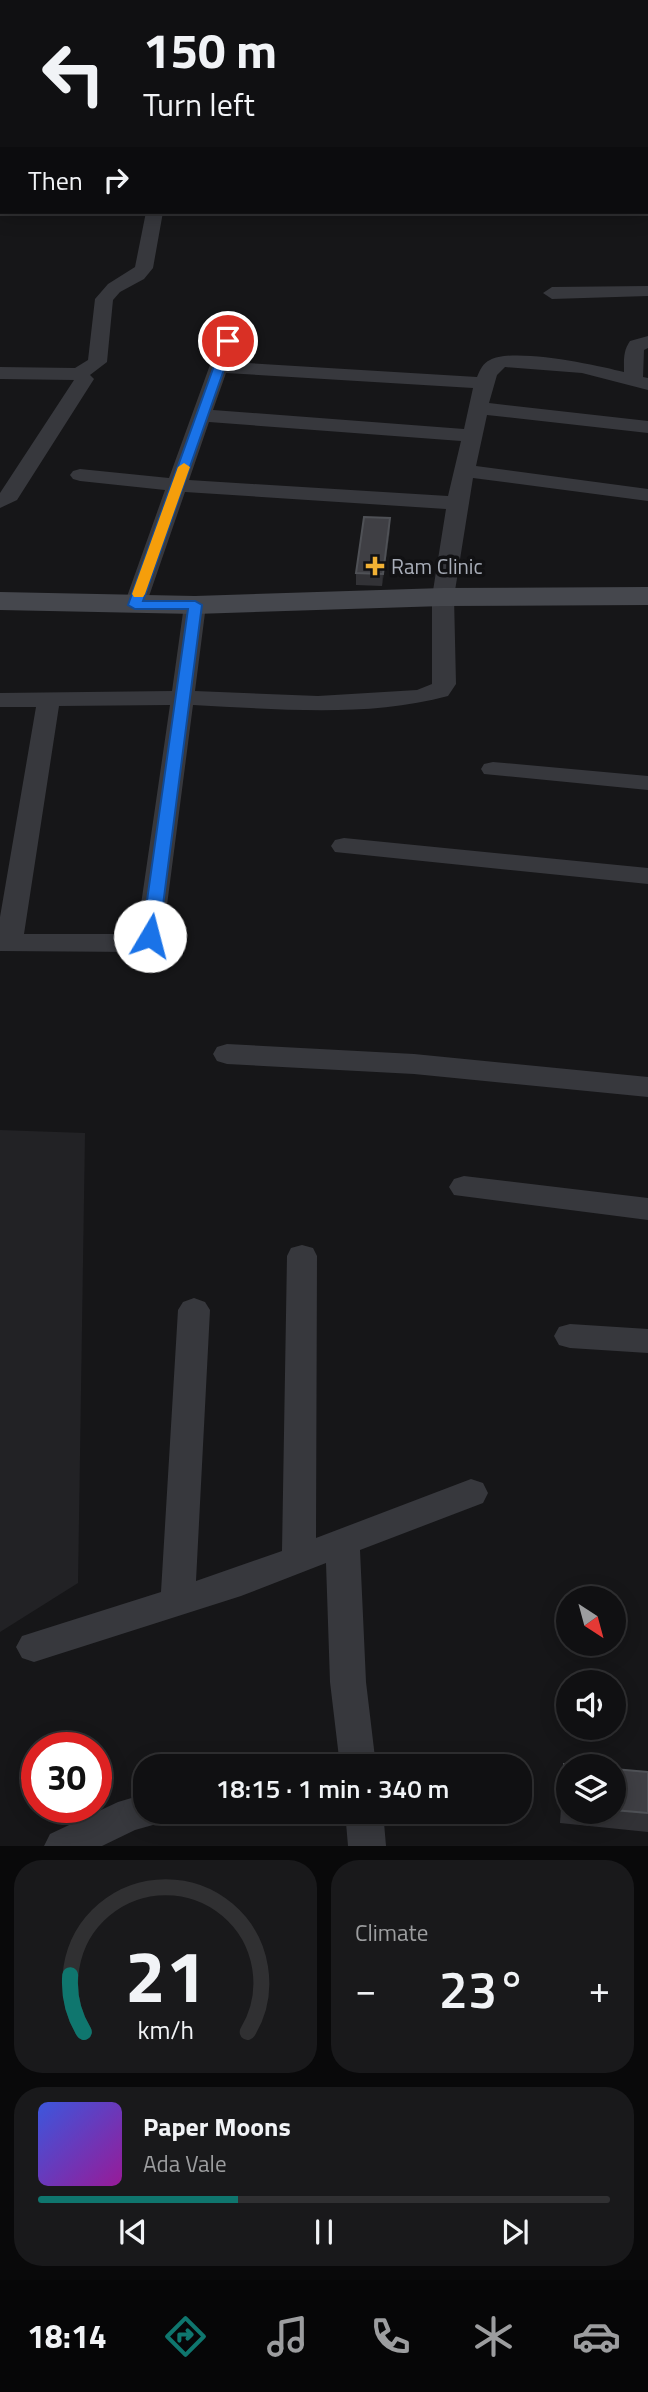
<!DOCTYPE html>
<html lang="en">
<head>
<meta charset="utf-8">
<style>
	body { margin:0; font-family:"Titillium Web",sans-serif; background:#19191b; color:#f1f3f6; height:100vh; display:flex; flex-direction:column; font-size:26px; white-space:nowrap }
	* { box-sizing:border-box; margin:0 }
	p { font-size:23px; color:#9c9d9f }
	.icon { flex:none; width:38px; height:38px; fill:none; stroke:currentColor; stroke-width:2; stroke-linecap:round; stroke-linejoin:round }
	.map { position:relative; height:1846px; overflow:hidden }
	.details { display:flex; flex-direction:column; gap:14px; padding:14px; background:#09090a; flex:1 }
	.details>* { flex:none }
	.guide { position:absolute; left:0px; top:0px; width:649px; height:214px; box-shadow:0 4px 18px #0003,0 0 0 2px #303032; background:#101012; color:#f1f3f6; overflow:hidden }
	.needle { width:46px; rotate:144deg }
	.fabs { position:absolute; left:556px; top:1586px; display:grid; gap:14px }
	.fabs a { display:grid; place-items:center; width:70px; height:70px; border-radius:50%; background:#101012; box-shadow:0 4px 18px #0003,0 0 0 2px #303032; font-size:35px }
	.speed { position:absolute; left:21px; top:1732px; display:flex; gap:14px; font-size:35px; font-weight:700; text-align:center }
	.speed>* { display:grid; place-content:center; width:91px; height:91px; border-radius:50%; background:#101012; box-shadow:0 4px 18px #0003,0 0 0 2px #303032; line-height:1 }
	.speed .limit { border:10px solid #d22; background:#fff; color:#111 }
	.pin { position:absolute; display:grid; place-items:center; width:60px; height:60px; color:#fff; margin:-30px; border:4px solid #fff; border-radius:50%; box-shadow:0 2px 7px #0007 }
	.me { position:absolute; width:77px; margin:-38px; rotate:8deg; stroke-linejoin:round; filter:drop-shadow(0 0 5px #0008) }
	.turn { display:flex; align-items:center; gap:24px; height:147px; padding:0 28px; font-size:32px }
	.turn .icon { width:91px; height:91px; stroke-width:2.5 }
	.turn b { display:block; font-size:49px; line-height:60px }
	.then { display:flex; align-items:center; height:66px; padding:0 28px; background:#0003; gap:14px; font-size:26px }
	.big { font-size:52px; font-weight:600; line-height:1.1 }
	.details .widget { flex:1; display:flex; flex-direction:column; justify-content:center; gap:10px; min-width:0; padding:0 24px; border-radius:28px; background:#19191b }
	.details .dial { align-items:center; gap:0 }
	.dial svg { height:182px; overflow:visible; fill:none; stroke:#303032; stroke-width:7; stroke-linecap:round; text-anchor:middle }
	.dial text { fill:#f1f3f6; stroke:none }
	.song { display:flex; align-items:center; gap:21px }
	.cover { width:84px; height:84px; border-radius:10px; background:linear-gradient(135deg,hsl(230 70% 55%),hsl(300 70% 35%)) }
	.played { height:7px; border-radius:4px; background:linear-gradient(90deg,#0f766e 35%,#303032 35%) }
	.keys { display:flex; justify-content:space-around; direction:ltr }
	.heat { display:flex; justify-content:space-between; align-items:center; font-size:38px; direction:ltr }
	.details .tiles { flex:1; display:grid; gap:14px; grid-template-columns:1fr 1fr }
	.widget:last-child { grid-column:span 2 }
	.trip { position:absolute; left:133px; top:1754px; width:399px; height:70px; border-radius:28px; background:#101012; box-shadow:0 4px 18px #0003,0 0 0 2px #303032; font-weight:600; line-height:70px; text-align:center }
	.tab-bar { display:flex; height:112px; justify-content:space-around; align-items:center; background:#060607; color:#9c9d9f }
	.tab-bar .icon { width:49px; height:49px }
	.tab-bar .on { color:#0f766e }
	.tab-bar b { font-size:32px; color:#f1f3f6 }
	.map>svg:first-child { display:block }
	.built { fill:#222225 }
	.lines { fill:none; stroke-linecap:round; stroke-linejoin:round }
	.street { fill:#37383d; fill-rule:evenodd }
	.secondary { fill:#45474d; fill-rule:evenodd }
	.wall { fill:#323236 }
	.shaded-wall { fill:#212124 }
	.building { fill:#3f3f44; stroke:#4f5156; stroke-width:2 }
	.route { fill:#1a73e8; stroke:#114b97; stroke-width:2 }
	.slow { fill:#f59e0b }
	.poi-dot { fill:#f2b134; stroke:#111113; stroke-width:2.5 }
	.labels { text-anchor:middle; dominant-baseline:central; stroke-width:7; stroke-linejoin:round; paint-order:stroke }
	.poi-label { font-size:21px; fill:#a8adb8; stroke:#111113; text-anchor:start }
</style>
</head>
<body>
<div class="map">
<svg width="648" height="1846" viewBox="0 0 648 1846">
	<rect width="100%" height="100%" fill="#161618"/>
	<!-- built -->
	<path class="built" d="M0 1130 85 1133 78 1583 0 1632Z"/>
	<g class="lines">
		<!-- street -->
		<path class="street" d="M34 0H48V2H34Z
			M188 0H202V2H188Z
			M426 0H440L441 2H427Z
			M0 11H2V19H0Z
			M0 37H2V47H0Z
			M0 56H2V66H0Z
			M2 87V97L0 98V88Z
			M0 120H2V130H0Z
			M0 162H2V172H0Z
			M146 212H163L153 268 144 279 120 292 113 300 107 362 90 375 94 379 17 500 0 508V493L74 380 0 379V367L75 368 88 360 95 299 108 284 135 267Z
			M648 286V296L552 299 543 293 552 287Z
			M228 334 237 340 230 362 477 377C480 370 483 363 490 360 513 347 597 365 624 372 624 360 623 351 630 341L648 336V348L644 350 643 377 648 378V390L582 373 505 367 497 375 489 403 648 421V433L487 415 476 466 648 489V501L473 478 454 597 456 684 448 696C367 718 277 709 193 705L163 936 159 942 137 952 0 951V917L36 707H0V693L172 691 184 605 187 600H203L206 605 195 691 318 696 417 690 432 684V597L446 509 185 492 146 605 143 610H127L124 605 165 490 80 481 73 479 70 475 73 471 80 469 169 478 219 340ZM226 373 473 388 464 429 213 410ZM209 422 461 441 448 496 189 480ZM170 705 137 932 132 934H24L59 706Z
			M493 762 648 776V790L484 774 481 769 484 764Z
			M344 838 648 868V884L335 852 331 846 335 840Z
			M227 1044 414 1054 648 1077V1097L414 1074 227 1064 217 1061 213 1054 217 1047Z
			M464 1176 648 1198V1220L454 1195 449 1187 454 1179Z
			M302 1245 313 1248 317 1256 316 1538 471 1479 483 1483 488 1493 483 1503 360 1550 366 1682 376 1766H340L330 1682 326 1563 241 1596 34 1662 22 1658 16 1647 22 1636 161 1592 178 1310 183 1302 194 1298 205 1302 210 1310 196 1581 282 1551 287 1256 291 1248Z
			M570 1324 648 1329V1353L570 1348 559 1345 554 1336 559 1327Z
			M145 1794V1811H166L160 1823 135 1830 102 1846H44L50 1834 118 1802Z
			M345 1811H383L386 1846H348Z"/>
		<!-- secondary -->
		<path class="secondary" d="M648 587V605L443 606 195 614 0 610V592L195 596 443 588Z"/>
	</g>
	<!-- wall -->
	<path class="wall" d="M390 518V530L382 586 356 585V573Z
		M564 1764 569 1766V1811H614V1769L648 1772V1832L560 1823Z"/>
	<!-- shaded-wall -->
	<path class="shaded-wall" d="M390 518V530L382 586 383 574Z"/>
	<!-- building -->
	<path class="building" d="M364 517 390 518 383 574 356 573Z
		M564 1764 583 1766H569V1805L562 1804Z
		M614 1769 648 1772V1813L614 1810Z"/>
	<!-- route -->
	<path class="route" d="M224 338 234 341 143 601H195L202 605 159 936 150 941 142 936 188 609H135L128 605Z"/>
	<!-- slow -->
	<path class="slow" d="M184 463 190 467 145 594 143 597H134L132 594 178 467Z"/>
	<!-- markers -->
	<path class="poi-dot" d="M371.5 555.5h7v7h7v7h-7v7h-7v-7h-7v-7h7z"/>
	<g class="labels">
		<!-- poi labels -->
		<g class="poi-label">
			<text x="391" y="566">Ram Clinic</text>
		</g>
	</g>
</svg>
<div class="fabs">
<a><svg class="needle" viewBox="-14 -14 28 28"><path d="M0-13l5 13h-10z" fill="#e53935"/><path d="M0 13l5-13h-10z" fill="#9c9d9f"/></svg></a>
<a><svg class="icon" aria-label="sound" viewBox="0 0 24 24"><path d="M4 9h4l5-4v14l-5-4H4zM17 9q2 3 0 6"/></svg></a>
<a><svg class="icon" aria-label="layers" viewBox="0 0 24 24"><path d="M12 4l9 5-9 5-9-5zM3 14l9 5 9-5"/></svg></a>
</div>
<div class="speed"><div class="limit">30</div></div>
<div class="pin" style="left:228px;top:341px;background:#d93025"><svg class="icon" aria-label="arrive" viewBox="0 0 24 24"><path d="M6 21V4h12l-3 4 3 4H6"/></svg></div>
<svg class="me" style="left:150px;top:936px" viewBox="-20 -20 40 40"><circle r="19" fill="#fff"/><path d="M0-13L10 11 0 6-10 11z" fill="#1a73e8"/></svg>
<div class="trip">18:15 · 1 min · 340 m</div>
<div class="guide">
<div class="turn"><svg class="icon" aria-label="left" viewBox="0 0 24 24"><path d="M17 20v-9H6M10 6l-5 5 5 5"/></svg><div><b>150 m</b>Turn left</div></div>
<div class="then">Then<svg class="icon" aria-label="right" viewBox="0 0 24 24"><path d="M7 20v-9h11M14 6l5 5-5 5"/></svg></div>
</div>
</div>
<section class="details">
<div class="tiles">
<div class="widget dial"><svg viewBox="0 0 100 80">
<path d="M14 69A42 42 0 1 1 86 69"/>
<path d="M14 69A42 42 0 0 1 8 44" stroke="#0f766e"/>
<text x="50" y="56" font-size="32" font-weight="700">21</text>
<text x="50" y="72" font-size="11">km/h</text>
</svg></div>
<div class="widget"><p>Climate</p>
<div class="heat"><a>−</a><b class="big">23°</b><a>+</a></div>
</div>
<div class="widget">
<div class="song"><i class="cover"></i><div><b>Paper Moons</b><p>Ada Vale</p></div></div>
<div class="played"></div>
<div class="keys"><svg class="icon" aria-label="previous" viewBox="0 0 24 24"><path d="M18 5L8 12l10 7zM5 5v14"/></svg><svg class="icon" aria-label="pause" viewBox="0 0 24 24"><path d="M8 5v14M16 5v14"/></svg><svg class="icon" aria-label="next" viewBox="0 0 24 24"><path d="M6 5l10 7-10 7zM19 5v14"/></svg></div>
</div>
</div>
</section>
<nav class="tab-bar">
<b>18:14</b>
<svg class="icon on" aria-label="directions" viewBox="0 0 24 24"><path d="M12 3l9 9-9 9-9-9zM9 14v-3h6M13 9l2 2-2 2"/></svg>
<svg class="icon" aria-label="music" viewBox="0 0 24 24"><path d="M9 18V5l10-2v13"/><circle cx="6" cy="18" r="3"/><circle cx="16" cy="16" r="3"/></svg>
<svg class="icon" aria-label="phone" viewBox="0 0 24 24"><path d="M5 4h4l2 5-3 2q2 4 5 5l2-3 5 2v4C11 20 4 13 5 4z"/></svg>
<svg class="icon" aria-label="climate" viewBox="0 0 24 24"><path d="M12 3v18M4 7l16 10M4 17L20 7"/></svg>
<svg class="icon" aria-label="car" viewBox="0 0 24 24"><path d="M5 17H2v-5l4-1 3-4h7l3 4 3 1v5h-3M9 17h6M6 11h13"/><circle cx="7" cy="17" r="2"/><circle cx="17" cy="17" r="2"/></svg>
</nav>
</body>
</html>
